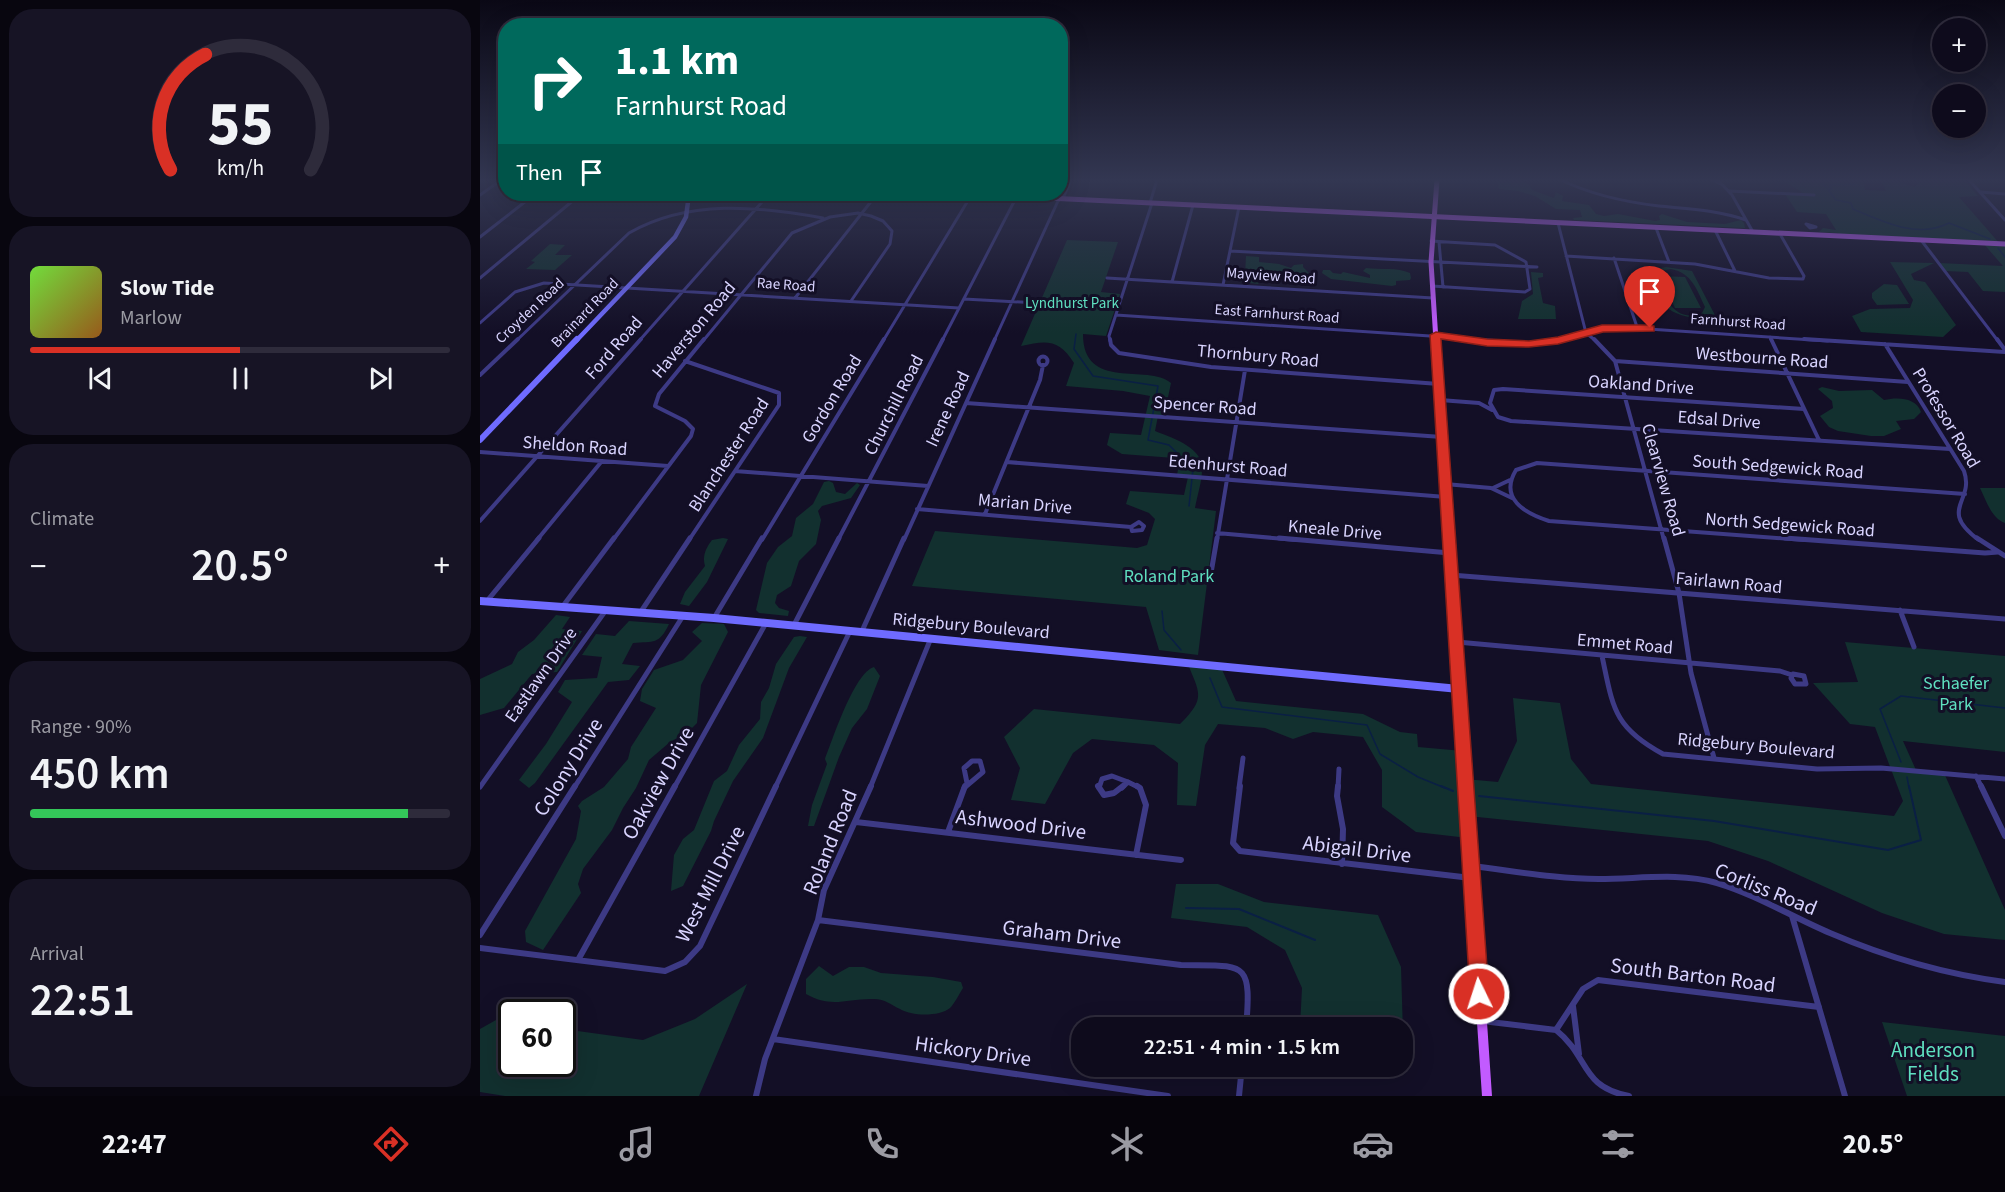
<!DOCTYPE html>
<html lang="en">
<head>
<meta charset="utf-8">
<style>
	body { margin:0; font-family:"Source Sans 3",sans-serif; background:#171425; color:#f1f3f6; height:100vh; display:flex; flex-direction:column; font-size:22px; white-space:nowrap }
	* { box-sizing:border-box; margin:0 }
	p { font-size:20px; color:#9b9ba3 }
	.icon { flex:none; width:33px; height:33px; fill:none; stroke:currentColor; stroke-width:2; stroke-linecap:round; stroke-linejoin:round }
	.map { position:relative; flex:1; overflow:hidden }
	.sheet { display:flex; flex-direction:column; gap:9px; padding:9px; background:#08060f; width:480px }
	.sheet>* { flex:none }
	.banner { position:absolute; left:18px; top:18px; width:570px; height:183px; border-radius:24px; box-shadow:0 6px 24px #0002,0 0 0 2px #2e2b3b; background:#00695c; color:#fff; overflow:hidden }
	.tools { position:absolute; left:1452px; top:18px; display:grid; gap:12px }
	.tools a { display:grid; place-items:center; width:54px; height:54px; border-radius:50%; background:#0e0b1c; box-shadow:0 6px 24px #0002,0 0 0 2px #2e2b3b; font-size:30px }
	.speed { position:absolute; left:18px; top:999px; display:flex; gap:12px; font-size:30px; font-weight:700; text-align:center }
	.speed>* { display:grid; place-content:center; width:78px; height:78px; border-radius:50%; background:#0e0b1c; box-shadow:0 6px 24px #0002,0 0 0 2px #2e2b3b; line-height:1 }
	.speed .limit { border:3px solid #111; border-radius:9px; background:#fff; color:#111 }
	.pin { position:absolute; display:grid; place-items:center; width:51px; height:51px; color:#fff; margin:-62px -26px; border-radius:50% 50% 50% 0; rotate:-45deg; box-shadow:0 0 6px #0007 }
	.pin .icon { rotate:45deg }
	.me { position:absolute; width:66px; margin:-33px; rotate:356deg; stroke-linejoin:round; filter:drop-shadow(0 0 4px #0008) }
	.turn { display:flex; align-items:center; gap:21px; height:126px; padding:0 18px; font-size:27px }
	.turn .icon { width:78px; height:78px; stroke-width:2.5 }
	.turn b { display:block; font-size:42px; line-height:51px }
	.then { display:flex; align-items:center; height:57px; padding:0 18px; background:#0003; gap:12px; font-size:22px }
	.big { font-size:45px; font-weight:600; line-height:1.1 }
	.sheet .tile { flex:1; display:flex; flex-direction:column; justify-content:center; gap:9px; min-width:0; padding:0 21px; border-radius:24px; background:#171425 }
	.sheet .dial { align-items:center; gap:0 }
	.dial svg { height:156px; overflow:visible; fill:none; stroke:#2e2b3b; stroke-width:7; stroke-linecap:round; text-anchor:middle }
	.dial text { fill:#f1f3f6; stroke:none }
	.song { display:flex; align-items:center; gap:18px }
	.cover { width:72px; height:72px; border-radius:9px; background:linear-gradient(135deg,hsl(100 70% 55%),hsl(30 70% 35%)) }
	.played { height:6px; border-radius:3px; background:linear-gradient(90deg,#d93025 50%,#2e2b3b 50%) }
	.keys { display:flex; justify-content:space-around; direction:ltr }
	.heat { display:flex; justify-content:space-between; align-items:center; font-size:33px; direction:ltr }
	.charge { height:9px; border-radius:4px; background:linear-gradient(90deg,#34c759 90%,#2e2b3b 0) }
	.trip { position:absolute; left:591px; top:1017px; width:342px; height:60px; border-radius:24px; background:#0e0b1c; box-shadow:0 6px 24px #0002,0 0 0 2px #2e2b3b; font-weight:600; line-height:60px; text-align:center }
	.tabs { display:flex; height:96px; justify-content:space-around; align-items:center; background:#06040b; color:#9b9ba3 }
	.tabs .icon { width:42px; height:42px }
	.tabs .on { color:#d93025 }
	.tabs b { font-size:27px; color:#f1f3f6 }
	main { display:flex; flex:1; min-height:0 }
	.map>svg:first-child { display:block }
	.green { fill:#12302f; fill-rule:evenodd }
	.lines { fill:none; stroke-linecap:round; stroke-linejoin:round }
	.stream-far1 { stroke:#0a1f44; stroke-width:1.5 }
	.stream { stroke:#0a1f44; stroke-width:2 }
	.street-far3 { stroke:#3d3a85; stroke-width:3 }
	.street-far2 { stroke:#3d3a85; stroke-width:4 }
	.street-far1 { stroke:#3d3a85; stroke-width:5 }
	.street { stroke:#3d3a85; stroke-width:6 }
	.secondary-far2 { stroke:#6f6bff; stroke-width:4.5 }
	.secondary-far1 { stroke:#6f6bff; stroke-width:6 }
	.secondary { stroke:#6f6bff; stroke-width:8 }
	.primary-far3 { stroke:#c25bff; stroke-width:5 }
	.primary-far2 { stroke:#c25bff; stroke-width:7 }
	.primary-far1 { stroke:#c25bff; stroke-width:8 }
	.primary { stroke:#c25bff; stroke-width:10 }
	.route { fill:#d93025; stroke:#8d1f18; stroke-width:1.5 }
	.labels { text-anchor:middle; dominant-baseline:central; stroke-width:6; stroke-linejoin:round; paint-order:stroke }
	.far-street-label { font-size:15px; fill:#d9d4ff; stroke:#130f26 }
	.far-park-label { font-size:15px; fill:#5fe0c0; stroke:#130f26 }
	.street-label { font-size:18px; fill:#d9d4ff; stroke:#130f26 }
	.park-label { font-size:18px; fill:#5fe0c0; stroke:#130f26 }
	.near-street-label { font-size:21px; fill:#d9d4ff; stroke:#130f26 }
	.near-park-label { font-size:21px; fill:#5fe0c0; stroke:#130f26 }
</style>
</head>
<body>
<main>
<section class="sheet">
<div class="tile dial"><svg viewBox="0 0 100 80">
<path d="M14 69A42 42 0 1 1 86 69"/>
<path d="M14 69A42 42 0 0 1 32 10" stroke="#d93025"/>
<text x="50" y="56" font-size="32" font-weight="700">55</text>
<text x="50" y="72" font-size="11">km/h</text>
</svg></div>
<div class="tile">
<div class="song"><i class="cover"></i><div><b>Slow Tide</b><p>Marlow</p></div></div>
<div class="played"></div>
<div class="keys"><svg class="icon" aria-label="previous" viewBox="0 0 24 24"><path d="M18 5L8 12l10 7zM5 5v14"/></svg><svg class="icon" aria-label="pause" viewBox="0 0 24 24"><path d="M8 5v14M16 5v14"/></svg><svg class="icon" aria-label="next" viewBox="0 0 24 24"><path d="M6 5l10 7-10 7zM19 5v14"/></svg></div>
</div>
<div class="tile"><p>Climate</p>
<div class="heat"><a>−</a><b class="big">20.5°</b><a>+</a></div>
</div>
<div class="tile"><p>Range · 90%</p><b class="big">450 km</b><div class="charge"></div></div>
<div class="tile"><p>Arrival</p><b class="big">22:51</b></div>
</section>
<div class="map">
<svg width="1525" height="1096" viewBox="0 0 1525 1096">
	<rect width="100%" height="100%" fill="#130f26"/>
	<!-- green -->
	<path class="green" d="M1017 180C1031 180 1046 176 1052 190L1074 198 1076 192 1083 196 1082 201 1109 205 1116 214 1124 216 1138 214 1175 221 1180 220 1179 216 1182 214 1207 222 1245 224 1261 220 1264 223 1265 228 1094 220 1093 218 1102 217 1100 210 1076 209 1055 196 1038 191 1019 189Z
		M1302 180H1383L1385 190 1406 191 1400 180H1413L1434 187 1438 184 1439 180H1484L1498 196 1479 197 1520 244H1525V292L1503 291 1488 272 1465 271 1459 263 1523 266 1503 243 1361 237 1358 233 1339 232 1343 228 1356 230 1346 214 1317 212 1305 194H1325Z
		M587 240 638 242 621 292 640 294 626 336 603 334C603 392 668 363 691 383L684 416H678L675 431C690 437 720 446 722 466 723 479 717 496 715 508L736 511 718 655 679 650 666 607 432 586 455 531 657 548 667 545 675 519 669 513 646 504 650 491 704 495 708 477 697 475 699 464 694 458 642 454 627 445 630 433 661 435 670 396 643 391 586 386 594 363C579 339 567 340 541 346Z
		M70 244 85 245 75 255H92L75 270 46 269 55 262 51 261Z
		M766 256 779 257V262L799 264 811 268 814 265 823 264V267L834 278H782L778 284 761 282 765 275Z
		M1410 262 1454 263 1431 274 1434 280 1445 282 1476 325 1463 337 1381 332 1372 316 1390 309 1430 308 1433 300Z
		M1186 267 1212 271 1237 319C1199 318 1180 315 1171 275L1175 269ZM1191 269C1212 273 1217 290 1225 307L1222 313C1196 324 1182 297 1176 275L1181 271Z
		M886 268C901 270 917 267 930 273L931 278 930 280 916 281V285L912 286 851 279 842 273 843 270H850L853 273 861 274 863 272 890 278V275L883 271Z
		M1051 272 1063 273V277L1058 278 1063 303 1075 306 1076 319H1038L1042 301 1053 294Z
		M1180 276 1205 277 1221 308H1195Z
		M1404 284 1417 285 1429 304 1397 305 1392 298V293Z
		M1342 387 1359 391 1392 390 1404 400C1417 397 1436 397 1441 412L1434 419 1416 421 1421 429 1404 436H1391L1358 431 1349 427 1340 416 1353 408 1352 401 1338 389Z
		M349 481 353 483 356 492 365 494 377 483 380 485 371 498 342 506 338 511 341 520 336 544 319 561 311 586 297 595 295 603 299 608 309 611 308 616 279 613 276 610 287 563 298 547 312 536 316 518 333 504 344 482Z
		M1500 488H1525V523C1511 518 1506 500 1500 488Z
		M243 538 248 539 227 582 209 606 200 604 205 592 225 566C222 556 226 548 232 540Z
		M76 615 90 617 82 629 102 631 77 672 52 674 24 708 0 715V679L32 664 38 652 54 640Z
		M149 621 189 624C179 645 174 641 153 643L142 664 160 666 149 680 128 682 55 783 49 788 39 780 66 744 92 702 78 692 85 680 117 678 122 657 102 655 116 634 135 636Z
		M222 623 244 624 248 632 221 685 217 723 208 732 190 742 169 760 156 788 143 808 132 830 103 869 98 884 101 893 63 950 46 942 45 931 96 839 101 811 98 806 102 801 124 787 148 759 151 747 176 708 160 701 162 689 174 670 203 660 222 641 212 632Z
		M320 636 327 637 309 668 283 738 253 781 234 821 231 831 203 886 191 891 194 855 203 839 214 830 234 781 247 771 259 745 280 719 281 702 289 688 296 664 314 637Z
		M1365 642 1525 656V752L1423 741 1436 770 1464 773 1525 910V940L1464 934 1402 913 1288 861 1228 841 988 816V838L936 832 902 807V770L883 737 833 732 813 739 785 728 738 724 725 745 716 806 697 805 698 763 674 745 612 739 593 753 565 804 531 800 540 768 524 737 554 709 700 724C726 698 720 694 707 662L740 665 756 701 883 714 920 732 937 734 938 747 983 751 985 779 1018 782 1037 741 1033 698 1080 703 1091 759 1111 784 1414 816 1423 801 1395 727 1370 724 1333 683 1378 682Z
		M394 667 400 676 387 709 372 728 359 757 334 826H328L332 805 347 764 345 759C353 739 374 673 394 667Z
		M696 884H738L784 902 898 915 921 967 924 1066 922 1028 820 1027 822 988 805 950 767 927 691 918Z
		M339 966 353 976 369 967H384L401 973 453 977 481 982 483 988C479 994 475 1003 470 1008 459 1017 431 1016 420 1009 411 1005 405 999 394 999 367 998 352 1009 326 994V979Z
		M267 984 219 1096H25L0 1092V1029L16 1020 31 1022 32 1064H82L83 1029 163 1040 215 1019Z
		M1402 1022 1525 1036V1096H1427Z"/>
	<g class="lines">
		<!-- stream-far1 -->
		<path class="stream-far1" d="M1340 180 1349 190
			M1375 180 1374 184 1349 185 1351 188 1349 191 1356 200 1371 203 1373 209C1404 222 1437 239 1469 223L1510 239
			M1518 248 1525 257
			M596 334 594 349 613 376 678 386 668 440 689 445 713 469 709 506
			M682 611 684 630 701 650
			M730 678 742 707 887 725 900 754 938 777 965 788
			M1421 762 1400 709 1421 696 1525 708
			M1427 777 1429 788"/>
		<!-- stream -->
		<path class="stream" d="M961 786 973 791
			M999 796 1234 821 1408 850 1441 840 1429 786
			M706 908 759 909 835 940"/>
		<!-- street-far3 -->
		<path class="street-far3" d="M1081 180C1112 195 1145 202 1179 206 1209 209 1238 210 1266 220
			M1232 180 1241 184
			M1238 180 1252 195 1273 232
			M1489 180 1525 220
			M1249 191 1334 195
			M1501 192 1525 194
			M0 195 21 180
			M670 203 677 180
			M1078 223 1106 333 1116 341
			M1326 224 1336 227 1330 228Z
			M1176 228 1189 262
			M1235 230 1255 271
			M0 237 55 194
			M1441 240 1518 341
			M951 241 1015 245 1046 262 1050 289 1045 292 952 286
			M959 242 963 287
			M750 251 1057 267
			M1086 256 1215 264 1289 278 1323 279 1324 276 1300 234
			M1134 258 1157 327
			M0 278 101 194
			M627 278 953 298
			M692 282 713 205
			M743 285 759 207
			M315 298 397 194
			M484 299 558 303
			M636 315 950 336 961 334 999 341
			M0 323 35 292 64 283 479 308
			M1290 337 1292 341
			M36 341 149 233C208 199 278 206 343 218
			M159 341 289 194
			M223 341 312 233 350 217 378 213 391 216 403 221 412 231 410 244 371 301
			M403 341 492 194
			M462 341 537 196
			M514 341 578 201 584 196 591 180
			M630 341 629 336 672 203
			M1074 341 1138 327 1348 341"/>
		<!-- street-far2 -->
		<path class="street-far2" d="M630 339 631 345 639 353 731 367 959 384
			M990 339 1049 344 1082 339
			M1114 339 1135 361 1184 540
			M1291 339 1339 440
			M1324 339 1525 352
			M1517 339 1525 350
			M1405 344 1484 471C1495 502 1457 509 1499 540
			M558.5 361a4.5 4.5 0 1 1 9 0a4.5 4.5 0 1 1-9 0Z
			M205 361 299 393V405L209 540
			M1135 361 1428 382
			M0 375 38 339
			M960 400 999 403 1012 410
			M486 403 962 437
			M1324 409 1023 389 1014 390 1010 403 1018 417 1031 421 1470 449
			M0 452 188 466
			M527 462 966 497
			M255 471 448 486
			M965 484 1011 488 1032 498
			M1013 488 1030 480
			M437 509 651 527
			M505 514 560 380 563 365
			M0 521 161 339
			M659 522 664 526 662 530 652 531 651 527Z
			M737 533 816 540
			M57 540 122 461
			M133 540 211 436 213 429 205 421 175 406 179 394 224 339
			M282 540 404 339
			M358 540 463 339
			M424 540 515 339
			M737 540 765 370
			M1325 540 1069 521C1044 513 1019 498 1036 470L1057 463 1485 494"/>
		<!-- street-far1 -->
		<path class="street-far1" d="M799 538 970 553
			M1184 538 1199 593 1211 673 1234 758
			M1305 538 1505 553 1518 552
			M1497 538 1525 556
			M731 573 737 538
			M971 575 1525 619
			M7 601 59 538
			M83 606 134 538
			M1420 610 1434 647
			M160 613 210 538
			M234 618 282 538
			M314 625 359 538
			M382 631 424 538
			M977 642 1300 671 1312 675
			M1122 656C1133 707 1133 727 1183 754L1337 769 1401 768 1525 779
			M1313 674 1324 676 1326 684H1315L1311 678Z
			M1496 776 1502 788
			M648 782 660 788
			M0 787 126 610
			M94 788 203 616
			M194 788 286 623
			M295 788 370 631
			M390 788 451 638
			M484 788 503 772 500 761H492L484 768 487 783
			M619 788 622 779 632 776 648 782
			M642 788 648 782
			M759 788 763 758
			M858 788 859 769"/>
		<!-- street -->
		<path class="street" d="M618 786 624 795 634 793 643 786
			M760 786 753 843 760 851 991 878
			M858 786 857 796 863 829 862 864
			M1501 786 1525 836
			M376 822 701 860
			M468 832 485 786
			M656 855 666 805 660 788 657 786
			M992 866C1034 871 1076 879 1119 879 1159 879 1198 872 1237 883 1277 895 1312 917 1350 933 1406 957 1464 974 1525 982
			M1312 916 1365 1096
			M338 920 701 965C765 966 772 959 766 1028
			M0 935 95 786
			M0 948 185 971 205 962 220 946 296 786
			M98 960 195 786
			M1093 1006 1099 1054
			M1002 1021 1076 1030
			M1076 1030 1103 989 1118 980 1339 1007
			M1076 1030C1110 1057 1100 1087 1149 1096
			M293 1039 688 1096
			M276 1096 285 1059 338 920 344 890 391 786
			M759 1096 762 1066"/>
		<!-- secondary-far2 -->
		<path class="secondary-far2" d="M96 341 195 237 206 217 209 194"/>
		<!-- secondary-far1 -->
		<path class="secondary-far1" d="M0 440 97 339"/>
		<!-- secondary -->
		<path class="secondary" d="M0 601 234 618 979 689"/>
		<!-- primary-far3 -->
		<path class="primary-far3" d="M484 194 1525 244
			M956 341 951 262 957 180"/>
		<!-- primary-far2 -->
		<path class="primary-far2" d="M956 339 970 540"/>
		<!-- primary-far1 -->
		<path class="primary-far1" d="M970 538 986 788"/>
		<!-- primary -->
		<path class="primary" d="M986 786 1007 1096"/>
	</g>
	<!-- sky -->
	<linearGradient id="sky" x2="0" y2="1"><stop stop-color="#0a0815"/><stop offset="0.54" stop-color="#333752"/><stop offset="1" stop-color="#333752" stop-opacity="0"/></linearGradient>
	<rect width="1525" height="333" fill="url(#sky)"/>
	<!-- route -->
	<path class="route" d="M1170 325 1174 326V331L1123 332 1078 344 1049 347 1007 346 961 339 1009 994 1006 1001 999 1004 993 1001 990 994 950 335 956 332 1007 339 1049 341 1078 337 1122 325Z"/>
	<g class="labels">
		<!-- far-street labels -->
		<g class="far-street-label">
			<text transform="translate(791 276) rotate(4)">Mayview Road</text>
			<text transform="translate(306 285) rotate(4)">Rae Road</text>
			<text transform="translate(50 311) rotate(-43)">Croyden Road</text>
			<text transform="translate(105 313) rotate(-46)">Brainard Road</text>
			<text transform="translate(797 314) rotate(4)">East Farnhurst Road</text>
			<text transform="translate(1258 322) rotate(4)">Farnhurst Road</text>
		</g>
		<!-- far-park labels -->
		<g class="far-park-label">
			<text x="592" y="303">Lyndhurst Park</text>
		</g>
		<!-- street labels -->
		<g class="street-label">
			<text transform="translate(214 330) rotate(-50)">Haverston Road</text>
			<text transform="translate(134 348) rotate(-49)">Ford Road</text>
			<text transform="translate(778 356) rotate(5)">Thornbury Road</text>
			<text transform="translate(1282 358) rotate(4)">Westbourne Road</text>
			<text transform="translate(1161 385) rotate(4)">Oakland Drive</text>
			<text transform="translate(352 399) rotate(-59)">Gordon Road</text>
			<text transform="translate(414 405) rotate(-63)">Churchill Road</text>
			<text transform="translate(725 406) rotate(4)">Spencer Road</text>
			<text transform="translate(468 409) rotate(-65)">Irene Road</text>
			<text transform="translate(1466 418) rotate(59)">Professor Road</text>
			<text transform="translate(1239 420) rotate(4)">Edsal Drive</text>
			<text transform="translate(95 446) rotate(4)">Sheldon Road</text>
			<text transform="translate(249 455) rotate(-57)">Blanchester Road</text>
			<text transform="translate(748 466) rotate(5)">Edenhurst Road</text>
			<text transform="translate(1298 467) rotate(4)">South Sedgewick Road</text>
			<text transform="translate(1183 480) rotate(74)">Clearview Road</text>
			<text transform="translate(545 504) rotate(5)">Marian Drive</text>
			<text transform="translate(1310 525) rotate(4)">North Sedgewick Road</text>
			<text transform="translate(855 530) rotate(5)">Kneale Drive</text>
			<text transform="translate(1249 583) rotate(5)">Fairlawn Road</text>
			<text transform="translate(491 626) rotate(5)">Ridgebury Boulevard</text>
			<text transform="translate(1145 644) rotate(5)">Emmet Road</text>
			<text transform="translate(61 675) rotate(-55)">Eastlawn Drive</text>
			<text transform="translate(1276 746) rotate(5)">Ridgebury Boulevard</text>
		</g>
		<!-- park labels -->
		<g class="park-label">
			<text x="689" y="576">Roland Park</text>
			<text x="1476" y="683">Schaefer<tspan x="1476" dy="21">Park</tspan></text>
		</g>
		<!-- near-street labels -->
		<g class="near-street-label">
			<text transform="translate(88 767) rotate(-58)">Colony Drive</text>
			<text transform="translate(178 783) rotate(-61)">Oakview Drive</text>
			<text transform="translate(541 824) rotate(7)">Ashwood Drive</text>
			<text transform="translate(350 842) rotate(-68)">Roland Road</text>
			<text transform="translate(877 849) rotate(7)">Abigail Drive</text>
			<text transform="translate(230 884) rotate(-63)">West Mill Drive</text>
			<text transform="translate(1286 889) rotate(22)">Corliss Road</text>
			<text transform="translate(582 934) rotate(7)">Graham Drive</text>
			<text transform="translate(1213 975) rotate(7)">South Barton Road</text>
			<text transform="translate(493 1051) rotate(8)">Hickory Drive</text>
		</g>
		<!-- near-park labels -->
		<g class="near-park-label">
			<text x="1453" y="1050">Anderson<tspan x="1453" dy="24">Fields</tspan></text>
		</g>
	</g>
</svg>
<div class="tools">
<a>+</a>
<a>−</a>
</div>
<div class="speed"><div class="limit">60</div></div>
<div class="pin" style="left:1170px;top:328px;background:#d93025"><svg class="icon" aria-label="arrive" viewBox="0 0 24 24"><path d="M6 21V4h12l-3 4 3 4H6"/></svg></div>
<svg class="me" style="left:999px;top:994px" viewBox="-20 -20 40 40"><circle r="17" fill="#d93025" stroke="#fff" stroke-width="3"/><path d="M0-11L8 9 0 5-8 9z" fill="#fff"/></svg>
<div class="trip">22:51 · 4 min · 1.5 km</div>
<div class="banner">
<div class="turn"><svg class="icon" aria-label="right" viewBox="0 0 24 24"><path d="M7 20v-9h11M14 6l5 5-5 5"/></svg><div><b>1.1 km</b>Farnhurst Road</div></div>
<div class="then">Then<svg class="icon" aria-label="arrive" viewBox="0 0 24 24"><path d="M6 21V4h12l-3 4 3 4H6"/></svg></div>
</div>
</div>
</main>
<nav class="tabs">
<b>22:47</b>
<svg class="icon on" aria-label="directions" viewBox="0 0 24 24"><path d="M12 3l9 9-9 9-9-9zM9 14v-3h6M13 9l2 2-2 2"/></svg>
<svg class="icon" aria-label="music" viewBox="0 0 24 24"><path d="M9 18V5l10-2v13"/><circle cx="6" cy="18" r="3"/><circle cx="16" cy="16" r="3"/></svg>
<svg class="icon" aria-label="phone" viewBox="0 0 24 24"><path d="M5 4h4l2 5-3 2q2 4 5 5l2-3 5 2v4C11 20 4 13 5 4z"/></svg>
<svg class="icon" aria-label="climate" viewBox="0 0 24 24"><path d="M12 3v18M4 7l16 10M4 17L20 7"/></svg>
<svg class="icon" aria-label="car" viewBox="0 0 24 24"><path d="M5 17H2v-5l4-1 3-4h7l3 4 3 1v5h-3M9 17h6M6 11h13"/><circle cx="7" cy="17" r="2"/><circle cx="17" cy="17" r="2"/></svg>
<svg class="icon" aria-label="filters" viewBox="0 0 24 24"><path d="M4 7h16M4 17h16"/><circle cx="9" cy="7" r="2"/><circle cx="15" cy="17" r="2"/></svg>
<b>20.5°</b>
</nav>
</body>
</html>
